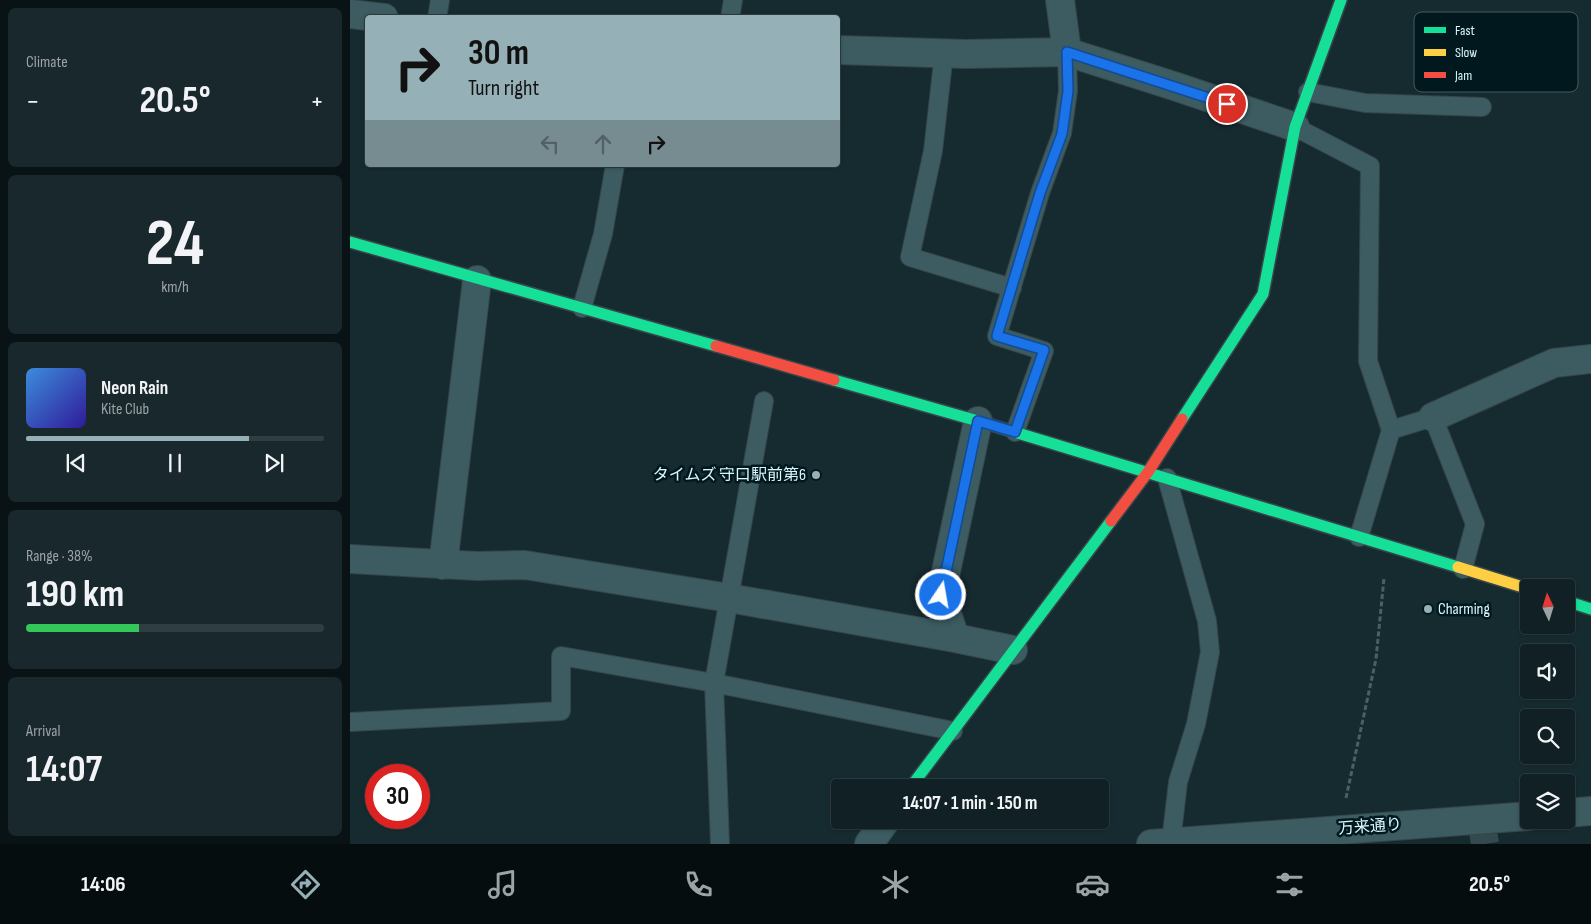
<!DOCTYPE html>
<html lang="en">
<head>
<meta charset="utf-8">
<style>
	body { margin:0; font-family:"Sofia Sans Condensed","Noto Sans JP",sans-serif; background:#19282c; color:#f1f3f6; height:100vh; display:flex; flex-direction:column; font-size:19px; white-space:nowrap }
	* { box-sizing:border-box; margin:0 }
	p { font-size:16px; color:#9ca3a6 }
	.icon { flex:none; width:28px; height:28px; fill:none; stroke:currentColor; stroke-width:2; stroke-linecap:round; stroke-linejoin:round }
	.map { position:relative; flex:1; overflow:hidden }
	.sheet { display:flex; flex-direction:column; gap:8px; padding:8px; background:#091214; width:350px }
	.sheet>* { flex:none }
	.top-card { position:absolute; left:15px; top:15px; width:475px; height:152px; border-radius:5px; box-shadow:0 1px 4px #0004,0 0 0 1px #303e41; background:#95b0b6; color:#111; overflow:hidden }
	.needle { width:32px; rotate:356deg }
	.controls { position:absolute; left:1170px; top:579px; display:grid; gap:10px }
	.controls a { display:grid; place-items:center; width:55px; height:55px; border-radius:5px; background:#102024; box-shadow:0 1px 4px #0004,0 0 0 1px #303e41; font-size:25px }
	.speed { position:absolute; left:15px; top:764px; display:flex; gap:10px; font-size:25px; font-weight:700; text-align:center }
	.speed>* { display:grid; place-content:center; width:65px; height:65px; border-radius:50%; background:#102024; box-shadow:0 1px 4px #0004,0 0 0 1px #303e41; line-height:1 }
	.speed .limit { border:8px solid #d22; background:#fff; color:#111 }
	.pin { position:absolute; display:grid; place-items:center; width:42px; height:42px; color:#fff; margin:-21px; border:2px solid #fff; border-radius:50%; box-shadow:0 1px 5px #0007 }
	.me { position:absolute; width:55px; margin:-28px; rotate:12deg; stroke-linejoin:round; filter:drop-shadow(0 0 4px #0008) }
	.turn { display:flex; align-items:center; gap:18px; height:105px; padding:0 20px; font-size:22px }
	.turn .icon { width:65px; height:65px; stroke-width:2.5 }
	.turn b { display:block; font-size:35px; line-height:42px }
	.lanes { display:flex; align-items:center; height:48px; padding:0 20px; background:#0003; justify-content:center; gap:25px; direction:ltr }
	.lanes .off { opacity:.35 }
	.big { font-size:38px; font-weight:700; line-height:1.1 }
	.sheet .card { flex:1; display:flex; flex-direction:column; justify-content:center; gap:8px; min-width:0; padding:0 18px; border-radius:8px; background:#19282c }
	.sheet .dial { align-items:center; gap:0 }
	.dial b { font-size:65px; line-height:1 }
	.song { display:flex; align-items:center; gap:15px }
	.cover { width:60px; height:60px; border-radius:8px; background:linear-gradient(135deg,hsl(210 70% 55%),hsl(250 70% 35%)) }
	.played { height:5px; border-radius:2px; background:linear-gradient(90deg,#95b0b6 75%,#303e41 75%) }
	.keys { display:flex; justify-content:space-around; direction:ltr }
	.heat { display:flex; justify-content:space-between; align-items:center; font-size:28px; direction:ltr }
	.charge { height:8px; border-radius:4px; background:linear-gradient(90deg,#34c759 38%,#303e41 0) }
	.trip { position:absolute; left:481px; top:779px; width:278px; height:50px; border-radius:5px; background:#102024; box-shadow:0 1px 4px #0004,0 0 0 1px #303e41; font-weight:700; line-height:50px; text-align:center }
	.tabs { display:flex; height:80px; justify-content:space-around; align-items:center; background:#060d0e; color:#9ca3a6 }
	.tabs .icon { width:35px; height:35px }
	.tabs .selected { color:#95b0b6 }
	.tabs b { font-size:22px; color:#f1f3f6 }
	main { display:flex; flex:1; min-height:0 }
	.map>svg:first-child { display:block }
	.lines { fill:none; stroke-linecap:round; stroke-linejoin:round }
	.street-tunnel { stroke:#334a4f; stroke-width:28; stroke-dasharray:28 14; stroke-linecap:butt }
	.lane-casing { stroke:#364549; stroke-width:20 }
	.street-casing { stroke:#364549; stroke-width:30 }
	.fast-casing { stroke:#364549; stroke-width:14 }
	.slow-casing { stroke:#364549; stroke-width:14 }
	.jam-casing { stroke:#364549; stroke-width:14 }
	.path { stroke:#486166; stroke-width:3; stroke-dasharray:5 2.5; stroke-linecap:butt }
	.lane { stroke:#3c5c62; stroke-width:18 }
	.street { stroke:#3c5c62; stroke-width:28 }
	.fast { stroke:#16e098; stroke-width:11 }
	.slow { stroke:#ffcf43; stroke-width:11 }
	.jam { stroke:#f24e42; stroke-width:11 }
	.route-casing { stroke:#114b97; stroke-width:12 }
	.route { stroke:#1a73e8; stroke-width:9 }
	.poi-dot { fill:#95b0b6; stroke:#01181e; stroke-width:2 }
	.labels { text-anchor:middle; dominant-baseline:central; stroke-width:5; stroke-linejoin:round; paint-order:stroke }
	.poi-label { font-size:16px; fill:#d9f7fe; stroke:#01181e; text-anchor:end }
	.street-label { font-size:16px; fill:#d9f7fe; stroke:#01181e }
	.key { fill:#01181e; stroke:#425b61; stroke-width:1 }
	.key-label { font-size:14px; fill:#d9f7fe }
</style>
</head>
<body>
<main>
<section class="sheet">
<div class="card"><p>Climate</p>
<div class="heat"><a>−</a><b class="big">20.5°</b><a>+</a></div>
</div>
<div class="card dial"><b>24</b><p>km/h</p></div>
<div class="card">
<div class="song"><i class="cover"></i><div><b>Neon Rain</b><p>Kite Club</p></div></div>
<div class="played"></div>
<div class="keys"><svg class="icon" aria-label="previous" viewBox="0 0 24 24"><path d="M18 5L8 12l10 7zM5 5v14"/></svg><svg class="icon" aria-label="pause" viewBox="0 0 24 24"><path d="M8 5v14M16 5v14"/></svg><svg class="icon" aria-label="next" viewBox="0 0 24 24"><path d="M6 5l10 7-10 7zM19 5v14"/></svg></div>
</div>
<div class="card"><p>Range · 38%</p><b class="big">190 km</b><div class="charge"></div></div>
<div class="card"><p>Arrival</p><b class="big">14:07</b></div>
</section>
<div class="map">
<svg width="1241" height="844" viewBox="0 0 1241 844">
	<rect width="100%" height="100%" fill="#162b30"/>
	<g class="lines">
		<!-- street-tunnel -->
		<path class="street-tunnel" d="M1131 819 1135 844"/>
		<defs>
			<path id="lane" d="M87 18 90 0
				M380 18 383 0
				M594 53 583 151 560 257 662 288
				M958 92 1015 103 1132 107
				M945 127 1020 166 1018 361 1041 430 1083 417 1125 524 1113 569
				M232 308 253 234 265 165
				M665 432 694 351 647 336 690 193 712 133 718 91 717 52
				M817 478 857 621 860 652 846 724 828 782 821 842
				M1009 537 1041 430
				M0 722 211 711V656L364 683 414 401
				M370 844 364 683 603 731"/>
			<path id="street" d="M710 0 717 52
				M0 14 34 18
				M488 50 616 54 717 52 827 87 945 127
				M1083 417 1204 363 1241 359
				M0 559 127 566 175 565 379 598 605 638 663 650
				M93 565 127 280
				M605 638 591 595 628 421
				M1216 813 1241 811
				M519 844 536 820
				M801 844 1179 816"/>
			<path id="fast" d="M0 242 366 346
				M484 380 628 421 1108 567
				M832 419 913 294 945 127 991 0
				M1216 601 1241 609
				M560 788 761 521"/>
			<path id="slow" d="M1108 567 1179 589"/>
			<path id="jam" d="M366 346 484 380
				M761 521 798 472 832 419"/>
		</defs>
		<!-- lane casing -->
		<use href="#lane" class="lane-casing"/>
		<!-- street casing -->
		<use href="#street" class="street-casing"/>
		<!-- fast casing -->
		<use href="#fast" class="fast-casing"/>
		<!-- slow casing -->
		<use href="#slow" class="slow-casing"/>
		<!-- jam casing -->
		<use href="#jam" class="jam-casing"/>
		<!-- path -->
		<path class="path" d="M996 798 1026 659 1034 578"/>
		<!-- lane -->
		<use href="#lane" class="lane"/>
		<!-- street -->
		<use href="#street" class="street"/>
		<!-- fast -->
		<use href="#fast" class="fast"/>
		<!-- slow -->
		<use href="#slow" class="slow"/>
		<!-- jam -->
		<use href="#jam" class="jam"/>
	</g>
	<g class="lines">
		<defs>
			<path id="route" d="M591 595 628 421 665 432 694 350 647 336 690 193 712 134 718 91 717 52 877 104"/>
		</defs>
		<!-- route casing -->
		<use href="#route" class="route-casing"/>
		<!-- route -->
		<use href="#route" class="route"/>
	</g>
	<!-- markers -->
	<g class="poi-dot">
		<circle cx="466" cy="475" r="5"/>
		<circle cx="1078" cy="609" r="5"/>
	</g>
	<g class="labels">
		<!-- poi labels -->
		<g class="poi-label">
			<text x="456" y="475">タイムズ 守口駅前第6</text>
			<text x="1088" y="609" text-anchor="start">Charming</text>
		</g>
		<!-- street labels -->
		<g class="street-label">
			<text transform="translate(1020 827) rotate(-4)">万来通り</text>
		</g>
	</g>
	<!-- legend -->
	<rect x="1064" y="12" width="164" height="80" rx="8" class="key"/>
	<rect x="1074" y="27" width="22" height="6" fill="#16e098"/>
	<rect x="1074" y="49" width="22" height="7" fill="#ffcf43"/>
	<rect x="1074" y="72" width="22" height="6" fill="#f24e42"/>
	<g class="key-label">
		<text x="1105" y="35">Fast</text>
		<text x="1105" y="57">Slow</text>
		<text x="1105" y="80">Jam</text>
	</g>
</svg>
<div class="controls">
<a><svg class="needle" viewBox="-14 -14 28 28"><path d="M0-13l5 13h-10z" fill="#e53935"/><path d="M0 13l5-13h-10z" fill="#9ca3a6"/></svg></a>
<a><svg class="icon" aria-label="sound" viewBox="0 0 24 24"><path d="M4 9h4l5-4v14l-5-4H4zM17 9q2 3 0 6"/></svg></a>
<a><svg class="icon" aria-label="search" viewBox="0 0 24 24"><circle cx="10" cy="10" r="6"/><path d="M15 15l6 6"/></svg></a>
<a><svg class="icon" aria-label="layers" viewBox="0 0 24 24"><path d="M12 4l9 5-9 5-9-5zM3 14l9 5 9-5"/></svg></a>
</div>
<div class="speed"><div class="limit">30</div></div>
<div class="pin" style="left:877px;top:104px;background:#d93025"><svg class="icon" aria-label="arrive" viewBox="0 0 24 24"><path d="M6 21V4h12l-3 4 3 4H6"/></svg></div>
<svg class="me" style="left:591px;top:595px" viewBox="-20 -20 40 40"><circle r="17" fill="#1a73e8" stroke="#fff" stroke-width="3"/><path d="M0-11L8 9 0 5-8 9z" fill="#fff"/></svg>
<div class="trip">14:07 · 1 min · 150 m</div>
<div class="top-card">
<div class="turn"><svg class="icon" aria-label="right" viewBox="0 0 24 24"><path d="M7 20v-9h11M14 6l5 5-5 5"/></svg><div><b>30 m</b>Turn right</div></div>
<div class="lanes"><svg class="icon off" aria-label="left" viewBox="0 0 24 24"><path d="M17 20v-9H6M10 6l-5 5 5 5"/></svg><svg class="icon off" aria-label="ahead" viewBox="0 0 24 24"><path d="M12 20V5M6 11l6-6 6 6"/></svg><svg class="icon" aria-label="right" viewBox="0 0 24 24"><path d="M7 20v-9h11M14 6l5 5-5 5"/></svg></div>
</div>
</div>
</main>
<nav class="tabs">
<b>14:06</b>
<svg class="icon selected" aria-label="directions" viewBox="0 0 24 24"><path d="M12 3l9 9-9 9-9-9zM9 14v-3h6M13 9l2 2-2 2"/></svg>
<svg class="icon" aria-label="music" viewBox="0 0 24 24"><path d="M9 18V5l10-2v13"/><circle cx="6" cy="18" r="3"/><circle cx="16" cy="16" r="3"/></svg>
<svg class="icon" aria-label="phone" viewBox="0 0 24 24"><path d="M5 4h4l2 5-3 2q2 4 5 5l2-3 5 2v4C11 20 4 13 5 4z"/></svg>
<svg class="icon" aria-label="climate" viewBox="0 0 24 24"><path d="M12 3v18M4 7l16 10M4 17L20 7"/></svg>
<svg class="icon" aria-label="car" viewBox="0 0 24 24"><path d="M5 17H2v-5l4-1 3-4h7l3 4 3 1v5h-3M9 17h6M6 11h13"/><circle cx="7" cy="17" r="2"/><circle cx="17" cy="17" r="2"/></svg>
<svg class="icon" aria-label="filters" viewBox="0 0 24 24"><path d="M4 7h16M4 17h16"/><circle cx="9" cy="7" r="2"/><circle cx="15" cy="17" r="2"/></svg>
<b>20.5°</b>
</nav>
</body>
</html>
